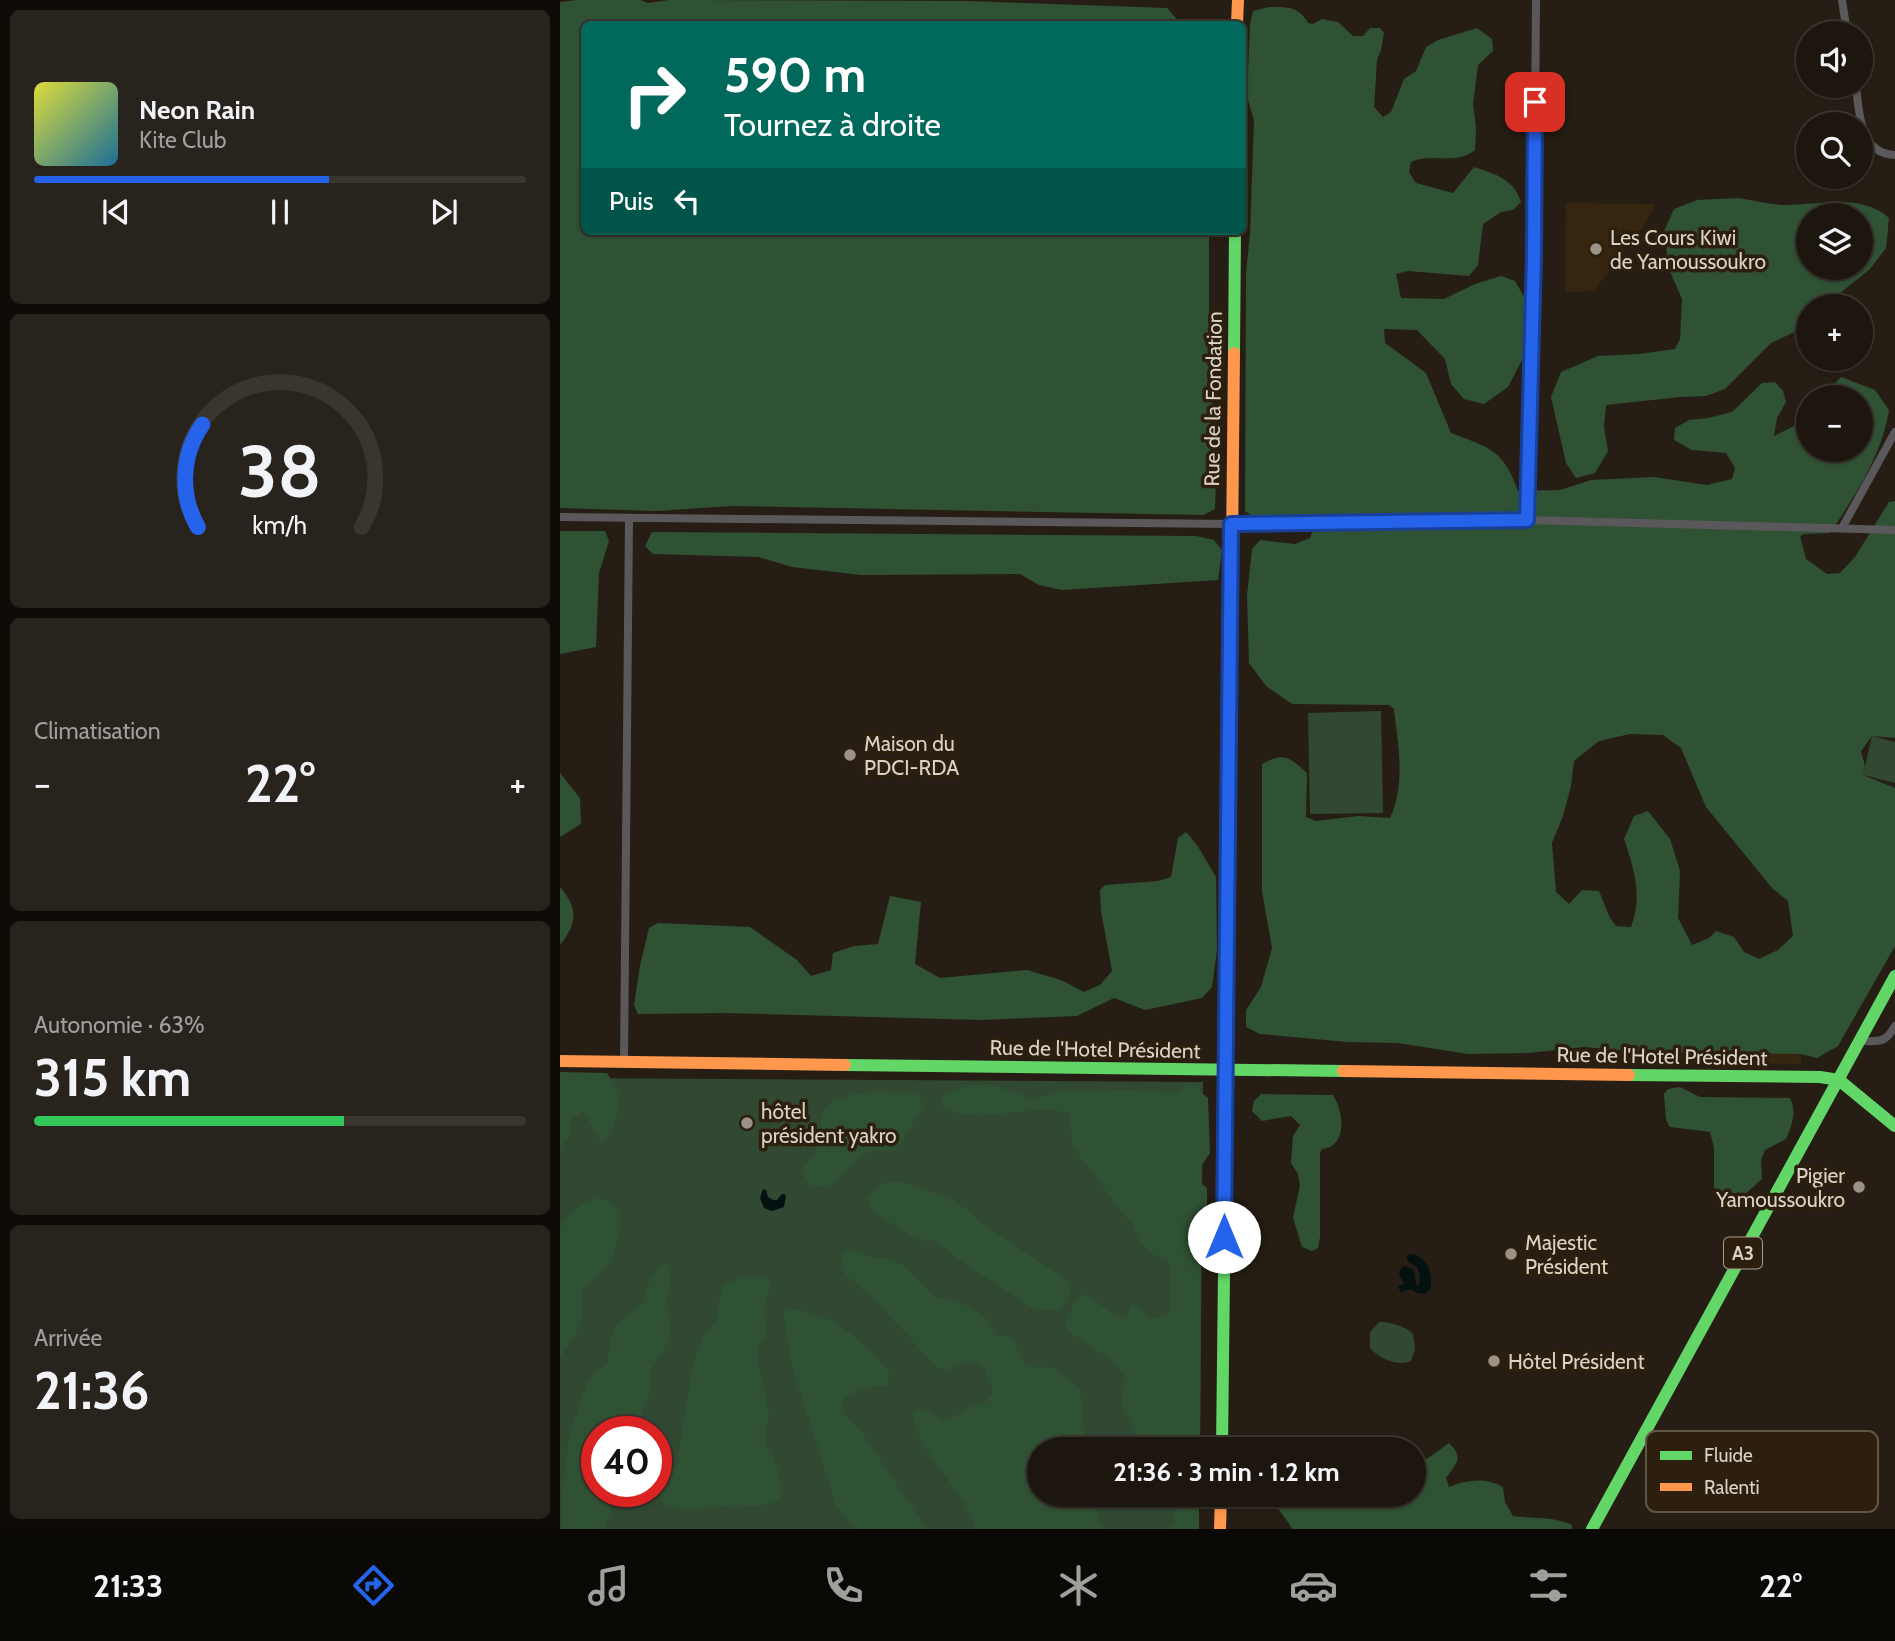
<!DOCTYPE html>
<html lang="fr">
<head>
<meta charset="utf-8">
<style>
	body { margin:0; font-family:Cabin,sans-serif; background:#29231d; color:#f1f3f6; height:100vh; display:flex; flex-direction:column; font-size:26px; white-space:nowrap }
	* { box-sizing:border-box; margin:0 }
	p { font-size:23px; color:#a09f9e }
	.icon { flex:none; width:38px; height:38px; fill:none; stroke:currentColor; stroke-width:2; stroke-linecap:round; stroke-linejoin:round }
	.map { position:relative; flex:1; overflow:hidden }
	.details { display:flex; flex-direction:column; gap:10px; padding:10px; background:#0f0c08; width:560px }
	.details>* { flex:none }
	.banner { position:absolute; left:21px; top:21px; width:665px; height:214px; border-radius:10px; box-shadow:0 2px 5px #0004,0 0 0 2px #3a352f; background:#00695c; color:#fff; overflow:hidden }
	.controls { position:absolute; left:1236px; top:21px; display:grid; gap:14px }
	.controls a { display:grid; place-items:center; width:77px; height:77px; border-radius:50%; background:#1c160f; box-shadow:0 2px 5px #0004,0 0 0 2px #3a352f; font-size:35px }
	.speed { position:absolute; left:21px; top:1416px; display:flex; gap:14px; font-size:35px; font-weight:700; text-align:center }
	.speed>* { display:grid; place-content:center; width:91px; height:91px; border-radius:50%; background:#1c160f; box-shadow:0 2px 5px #0004,0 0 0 2px #3a352f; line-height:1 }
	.speed .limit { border:10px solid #d22; background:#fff; color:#111 }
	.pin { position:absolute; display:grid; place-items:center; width:60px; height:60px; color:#fff; margin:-30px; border-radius:14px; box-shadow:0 4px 10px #0006 }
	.me { position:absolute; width:77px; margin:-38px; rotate:0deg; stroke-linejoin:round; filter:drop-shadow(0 0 5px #0008) }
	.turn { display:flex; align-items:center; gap:24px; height:147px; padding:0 28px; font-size:32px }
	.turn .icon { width:91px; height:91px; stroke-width:2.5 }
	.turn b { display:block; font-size:49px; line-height:60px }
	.then { display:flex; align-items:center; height:66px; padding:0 28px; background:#0003; gap:14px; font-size:26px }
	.big { font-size:52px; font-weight:800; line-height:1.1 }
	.details .tile { flex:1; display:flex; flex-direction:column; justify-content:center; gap:10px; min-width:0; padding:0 24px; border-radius:10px; background:#29231d }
	.details .dial { align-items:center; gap:0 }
	.dial svg { height:182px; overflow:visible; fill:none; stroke:#3a352f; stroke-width:7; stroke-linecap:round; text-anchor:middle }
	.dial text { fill:#f1f3f6; stroke:none }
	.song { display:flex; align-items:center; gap:21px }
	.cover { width:84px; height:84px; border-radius:10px; background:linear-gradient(135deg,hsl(60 70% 55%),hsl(200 70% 35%)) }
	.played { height:7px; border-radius:4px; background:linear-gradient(90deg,#2563eb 60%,#3a352f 60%) }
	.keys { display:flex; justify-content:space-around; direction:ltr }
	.heat { display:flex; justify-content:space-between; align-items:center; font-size:38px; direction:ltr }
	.charge { height:10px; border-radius:5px; background:linear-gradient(90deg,#34c759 63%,#3a352f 0) }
	.trip { position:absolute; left:467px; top:1437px; width:399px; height:70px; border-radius:35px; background:#1c160f; box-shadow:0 2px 5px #0004,0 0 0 2px #3a352f; font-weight:800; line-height:70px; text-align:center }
	.dock { display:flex; height:112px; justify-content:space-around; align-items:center; background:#0b0906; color:#a09f9e }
	.dock .icon { width:49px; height:49px }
	.dock .on { color:#2563eb }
	.dock b { font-size:32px; color:#f1f3f6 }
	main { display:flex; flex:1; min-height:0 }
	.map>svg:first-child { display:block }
	.built { fill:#36260f }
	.green { fill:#314932; fill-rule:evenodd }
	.forest { fill:#305234; fill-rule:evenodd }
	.water { fill:#031111 }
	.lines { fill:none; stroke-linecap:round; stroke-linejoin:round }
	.street { stroke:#5b585c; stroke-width:8 }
	.fast { stroke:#63d668; stroke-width:12 }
	.slow { stroke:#ff974d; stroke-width:12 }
	.route-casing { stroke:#184099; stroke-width:18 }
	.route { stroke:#2563eb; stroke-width:12 }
	.poi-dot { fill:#9c9388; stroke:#2d1f0d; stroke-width:2.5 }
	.labels { text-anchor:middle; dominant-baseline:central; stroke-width:7; stroke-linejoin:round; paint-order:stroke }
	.shield { fill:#2d1f0d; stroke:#a79c8f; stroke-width:2 }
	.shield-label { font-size:19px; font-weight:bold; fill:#dbd2c7 }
	.poi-label { font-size:21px; fill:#dbd2c7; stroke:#2d1f0d; text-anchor:start }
	.street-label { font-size:21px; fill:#dbd2c7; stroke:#2d1f0d }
	.key { fill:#2d1f0d; stroke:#615545; stroke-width:2 }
	.key-label { font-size:19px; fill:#dbd2c7 }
</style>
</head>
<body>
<main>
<section class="details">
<div class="tile">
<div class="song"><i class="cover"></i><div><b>Neon Rain</b><p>Kite Club</p></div></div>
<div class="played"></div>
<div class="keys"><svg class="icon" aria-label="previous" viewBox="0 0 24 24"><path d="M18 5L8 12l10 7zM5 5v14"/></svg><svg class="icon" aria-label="pause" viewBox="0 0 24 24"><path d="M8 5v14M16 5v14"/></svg><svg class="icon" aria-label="next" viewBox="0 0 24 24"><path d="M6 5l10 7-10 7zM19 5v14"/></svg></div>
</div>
<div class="tile dial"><svg viewBox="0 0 100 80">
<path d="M14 69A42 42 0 1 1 86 69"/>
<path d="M14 69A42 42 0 0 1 16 24" stroke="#2563eb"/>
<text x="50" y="56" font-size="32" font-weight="700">38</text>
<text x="50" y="72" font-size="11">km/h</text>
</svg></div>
<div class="tile"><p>Climatisation</p>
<div class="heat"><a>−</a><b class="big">22°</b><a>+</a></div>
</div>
<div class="tile"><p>Autonomie · 63%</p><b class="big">315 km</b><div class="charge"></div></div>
<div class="tile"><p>Arrivée</p><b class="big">21:36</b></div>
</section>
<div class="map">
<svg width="1335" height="1529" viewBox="0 0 1335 1529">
	<rect width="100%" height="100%" fill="#261e14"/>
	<!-- built -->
	<path class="built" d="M1006 203 1096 204 1084 225 1034 291 1005 292Z
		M1082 1052 1241 1054V1064L1082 1063Z"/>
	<!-- green -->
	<path class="green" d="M821 711 823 813 750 814 748 713Z
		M1312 736 1335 742V783L1303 775Z
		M0 1078 643 1082 640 1449H480V1494L639 1495V1529H0ZM37 1432H96V1491H37Z
		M819 1322C831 1322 845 1326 853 1334L855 1350 851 1361C838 1367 818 1358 810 1348V1332Z"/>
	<!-- forest -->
	<path class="forest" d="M17 0H80L88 3 109 0 407 1 607 8 621 24H24V231H649V325L656 473 655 509 643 515 172 506 97 511 0 508V2Z
		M709 7C726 7 739 6 748 23L753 24 762 19 778 22 793 36H803L810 28H820L824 33 821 50 817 60 814 107 823 117 831 112 844 79 856 71 866 47 878 40 917 28 932 39 933 51 918 65 913 104 916 128 915 150C896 166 871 152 851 162L849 172 856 183 893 193 914 167C935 174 954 179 961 202L953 210 941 212 923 224 918 265 909 276 848 271 836 274 841 298 884 299 915 284 941 276 955 281 966 300 964 356 948 387 924 404 904 399 891 384 885 359 857 330 824 329 825 343 866 373 891 433C930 448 943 449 958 491L1000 490 1031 480 1094 477 1147 485 1172 479 1175 468 1166 453 1132 450 1114 440 1115 428 1129 420 1148 418 1172 412 1202 383 1215 382 1223 391 1226 402 1217 418 1214 436 1232 427 1248 415V450H1300V397H1263L1281 377 1315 390 1329 410C1322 455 1295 496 1270 533L1245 534 1240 536 1246 559 1267 574 1280 573 1295 557 1329 502 1335 501V738L1312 736 1301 751 1305 766 1303 775 1335 788V946L1278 1046 1257 1058 1241 1054 1082 1052 1024 1047 968 1053 908 1054 838 1043 788 1042 700 1034 686 1027V1010L701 987 712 948 702 891V764C724 752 729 757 747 773L746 817 756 821 798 816 830 818C846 783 838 746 834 709L829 705 732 704 706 686 689 663 687 596 692 549 700 540 735 544 750 538 754 528 745 516H692L685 511 686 273 690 234 694 121 687 96 690 24 693 11ZM1070 734 1103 735 1121 748 1146 807 1212 888 1228 901 1233 936 1218 950 1199 959 1184 952 1174 937 1156 931 1149 938 1132 945 1118 918 1120 871 1110 839 1088 811 1074 816 1064 839C1074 869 1083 896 1071 927L1056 926 1050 918 1039 891 1022 890 1009 904 996 892 992 843 1003 816 1011 786 1014 761 1039 741Z
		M1178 198C1193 200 1207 204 1222 205 1258 206 1299 192 1329 218L1326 248 1310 269 1264 306H1248V322L1241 329 1211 343 1165 389 1146 396 1120 397 1046 405 1044 427 1048 451 1035 473 1016 478 1006 463 991 397 1001 372 1038 356 1079 354 1115 349 1120 339 1122 299 1109 269 1104 231 1114 209 1137 200ZM1248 215H1300V268H1248Z
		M0 531H45L49 541 39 573 36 647 0 654Z
		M92 532 636 536 654 540 662 550 658 580 502 590 479 585 460 574 301 575 232 567 199 557 93 554 85 546Z
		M0 773 20 798 21 824 0 837Z
		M626 832 637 845 656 877 657 949 652 987 642 998 585 1010 554 998 517 1016 421 1020 166 1013 78 1014 74 1005 80 966 89 928 98 923 190 927 237 960 251 976 271 970 273 953 294 946 318 944 330 896 361 902 355 964 380 978 467 970 501 980 524 992 540 985 552 971 541 911 540 890 545 885 598 881 611 877 618 838Z
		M0 887C19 909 17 924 0 945Z
		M0 1072 47 1073C59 1094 64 1100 54 1123 51 1131 48 1137 42 1143L23 1111 9 1121 11 1134 0 1149Z
		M629 1082 648 1098 650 1153 642 1165V1184L647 1188V1231L641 1270 640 1449H590L575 1433 562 1405 565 1377 551 1359 509 1332 505 1324C510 1314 514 1298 526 1294L555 1316 562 1318 567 1316 571 1305 581 1308 590 1319 610 1314 611 1269 608 1260C588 1255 577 1241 573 1223L565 1216 512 1145 510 1114C494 1105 438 1115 417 1115 406 1115 395 1112 385 1110L380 1100 384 1095 400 1087 430 1084 470 1098 489 1095 500 1090 529 1092 566 1090 618 1093Z
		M1120 1087 1140 1097 1230 1098C1237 1112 1232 1125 1226 1139L1205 1150 1201 1160 1202 1179 1183 1196C1171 1196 1161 1198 1154 1187V1147L1150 1132 1110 1127 1106 1120 1104 1094 1108 1089Z
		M316 1092 358 1093 363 1106 335 1151C326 1150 316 1149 307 1153 283 1163 284 1192 250 1186L245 1178 243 1168C263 1149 257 1142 261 1118 264 1096 299 1093 316 1092Z
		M701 1094 773 1095C781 1107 787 1134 773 1145 773 1146 764 1149 762 1149L760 1153V1237L758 1248 752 1251 742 1247 733 1218 740 1185 738 1174 731 1163 733 1136 740 1125 731 1116 702 1121 692 1111 694 1101Z
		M328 1182H341L395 1200 425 1226 511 1283V1291L501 1309 477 1311 397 1258 384 1247 373 1240 363 1241 350 1235 311 1210 307 1197 315 1189Z
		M38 1198 51 1203 59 1215 60 1229 51 1261 21 1292C27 1322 15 1334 0 1358V1229C8 1212 20 1204 38 1198Z
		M291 1250 311 1257 330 1259 345 1267 374 1296 405 1305 420 1313 427 1319 436 1336 451 1337 465 1364 472 1367 494 1368 520 1389 525 1449H480V1494L536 1495 539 1521 545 1529H416C403 1487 359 1457 353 1412L362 1408 386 1421C405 1415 402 1404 424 1404L434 1392 424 1368 414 1361 404 1362 387 1371 376 1366 316 1301 285 1274 281 1262 282 1252Z
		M106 1263 109 1267 111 1285 106 1299 109 1317V1339L91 1370V1391L73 1431 37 1432V1491H59L44 1529H2L3 1492 9 1436 28 1381 35 1372 48 1363 50 1340 57 1324 85 1301C88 1283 90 1274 106 1263Z
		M184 1277H206L211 1284 204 1309 207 1334 199 1347 197 1360 209 1412 205 1442 215 1460 221 1483 220 1501 197 1506 175 1505 126 1510 106 1505 99 1497 117 1461 132 1370 143 1335 156 1322 162 1285Z
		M225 1308C269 1311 302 1339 329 1372L328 1386C314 1385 292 1391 282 1401L283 1413 301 1432 367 1529H296L277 1507 233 1369 224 1317Z
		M889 1443C904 1458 897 1462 886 1478L889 1487C907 1480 925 1477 943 1487L945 1502 953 1516C972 1519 995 1516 1012 1525V1529H732C726 1516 714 1508 713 1495L854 1494V1465L864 1461Z
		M615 1495H639V1529H609L615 1521Z"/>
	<!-- water -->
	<path class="water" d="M203 1189 206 1190 208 1197 213 1200H217L222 1194 226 1195 224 1207 212 1211 204 1208 200 1198Z
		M853 1254C869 1259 872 1273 871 1288L865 1294 857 1293 851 1289 841 1292 838 1287 844 1283 839 1274 842 1267 845 1266 854 1270 856 1284 859 1286 860 1276 857 1267 847 1261V1255Z"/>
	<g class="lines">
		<!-- street -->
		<path class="street" d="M1282 0 1287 33
			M1296 86C1299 113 1300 154 1335 155
			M0 517 671 524 967 520 1335 530
			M967 520 974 255 976 0
			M1282 528 1335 432
			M1300 1041C1319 1041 1325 1044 1335 1026
			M64 1061 69 518"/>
		<!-- fast -->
		<path class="fast" d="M674 353 675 231
			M285 1065 783 1071
			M1069 1075 1260 1077 1279 1080 1335 1126
			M662 1449 670 745
			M1032 1529 1335 976"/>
		<!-- slow -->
		<path class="slow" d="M677 24 678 0
			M670 745 674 353
			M0 1061 285 1065
			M783 1071 1069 1075
			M660 1529 661 1494"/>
	</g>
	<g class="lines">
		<defs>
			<path id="route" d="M664 1237 671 524 967 520 974 255 975 102"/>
		</defs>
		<!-- route casing -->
		<use href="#route" class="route-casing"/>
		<!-- route -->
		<use href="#route" class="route"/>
	</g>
	<!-- markers -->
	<g class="poi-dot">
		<circle cx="1036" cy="249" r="7"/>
		<circle cx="290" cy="755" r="7"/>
		<circle cx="187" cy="1123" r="7"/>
		<circle cx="1299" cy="1187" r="7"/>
		<circle cx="951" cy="1254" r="7"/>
		<circle cx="934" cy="1361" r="7"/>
	</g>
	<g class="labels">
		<!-- shield labels -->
		<rect class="shield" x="1164" y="1237.5" width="38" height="31" rx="5"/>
		<g class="shield-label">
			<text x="1183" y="1253">A3</text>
		</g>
		<!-- poi labels -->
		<g class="poi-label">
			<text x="1050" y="237">Les Cours Kiwi<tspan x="1050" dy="24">de Yamoussoukro</tspan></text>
			<text x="304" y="743">Maison du<tspan x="304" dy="24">PDCI-RDA</tspan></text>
			<text x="201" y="1111">hôtel<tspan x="201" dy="24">président yakro</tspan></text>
			<text x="1285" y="1175" text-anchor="end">Pigier<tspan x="1285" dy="24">Yamoussoukro</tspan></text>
			<text x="965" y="1242">Majestic<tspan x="965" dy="24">Président</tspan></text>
			<text x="948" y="1361">Hôtel Président</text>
		</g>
		<!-- street labels -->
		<g class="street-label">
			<text transform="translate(653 399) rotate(-89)">Rue de la Fondation</text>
			<text transform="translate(535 1049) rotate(1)">Rue de l'Hotel Président</text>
			<text transform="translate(1102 1056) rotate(1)">Rue de l'Hotel Président</text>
		</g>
	</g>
	<!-- legend -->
	<rect x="1086" y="1431" width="232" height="81" rx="10" class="key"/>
	<rect x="1100" y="1451" width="32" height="9" fill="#63d668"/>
	<rect x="1100" y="1483" width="32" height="8" fill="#ff974d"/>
	<g class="key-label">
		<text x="1144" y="1462">Fluide</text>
		<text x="1144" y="1494">Ralenti</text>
	</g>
</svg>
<div class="controls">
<a><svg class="icon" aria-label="sound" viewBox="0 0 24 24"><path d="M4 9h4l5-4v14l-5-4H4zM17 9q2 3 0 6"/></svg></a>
<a><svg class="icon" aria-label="search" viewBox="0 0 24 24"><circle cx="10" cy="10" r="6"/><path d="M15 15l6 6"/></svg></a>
<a><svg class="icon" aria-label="layers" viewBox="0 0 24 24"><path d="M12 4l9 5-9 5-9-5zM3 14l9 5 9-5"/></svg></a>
<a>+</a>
<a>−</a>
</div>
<div class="speed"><div class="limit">40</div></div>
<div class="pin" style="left:975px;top:102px;background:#d93025"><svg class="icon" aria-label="arrive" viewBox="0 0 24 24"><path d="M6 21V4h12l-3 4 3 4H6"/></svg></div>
<svg class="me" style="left:664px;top:1237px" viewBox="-20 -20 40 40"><circle r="19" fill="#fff"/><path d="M0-13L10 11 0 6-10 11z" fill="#2563eb"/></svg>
<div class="trip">21:36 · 3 min · 1.2 km</div>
<div class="banner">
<div class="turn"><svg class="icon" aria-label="right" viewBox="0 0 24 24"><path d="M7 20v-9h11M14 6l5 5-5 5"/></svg><div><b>590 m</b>Tournez à droite</div></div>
<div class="then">Puis<svg class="icon" aria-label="left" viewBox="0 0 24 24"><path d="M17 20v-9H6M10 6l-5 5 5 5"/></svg></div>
</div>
</div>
</main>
<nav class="dock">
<b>21:33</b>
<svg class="icon on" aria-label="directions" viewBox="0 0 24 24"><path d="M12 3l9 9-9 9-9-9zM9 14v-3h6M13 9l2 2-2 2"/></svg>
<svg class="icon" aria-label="music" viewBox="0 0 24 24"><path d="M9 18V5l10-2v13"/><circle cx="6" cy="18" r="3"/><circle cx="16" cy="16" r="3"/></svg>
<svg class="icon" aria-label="phone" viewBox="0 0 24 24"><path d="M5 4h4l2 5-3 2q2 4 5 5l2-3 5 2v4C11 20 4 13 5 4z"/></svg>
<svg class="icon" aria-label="climate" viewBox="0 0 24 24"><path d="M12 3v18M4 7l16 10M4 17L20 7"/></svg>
<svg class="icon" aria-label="car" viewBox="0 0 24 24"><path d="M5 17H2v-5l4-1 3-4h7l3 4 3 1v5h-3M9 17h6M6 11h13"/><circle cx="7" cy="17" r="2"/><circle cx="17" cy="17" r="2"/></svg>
<svg class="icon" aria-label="filters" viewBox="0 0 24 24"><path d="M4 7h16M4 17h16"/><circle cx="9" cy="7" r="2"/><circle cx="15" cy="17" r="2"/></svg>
<b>22°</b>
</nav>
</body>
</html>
